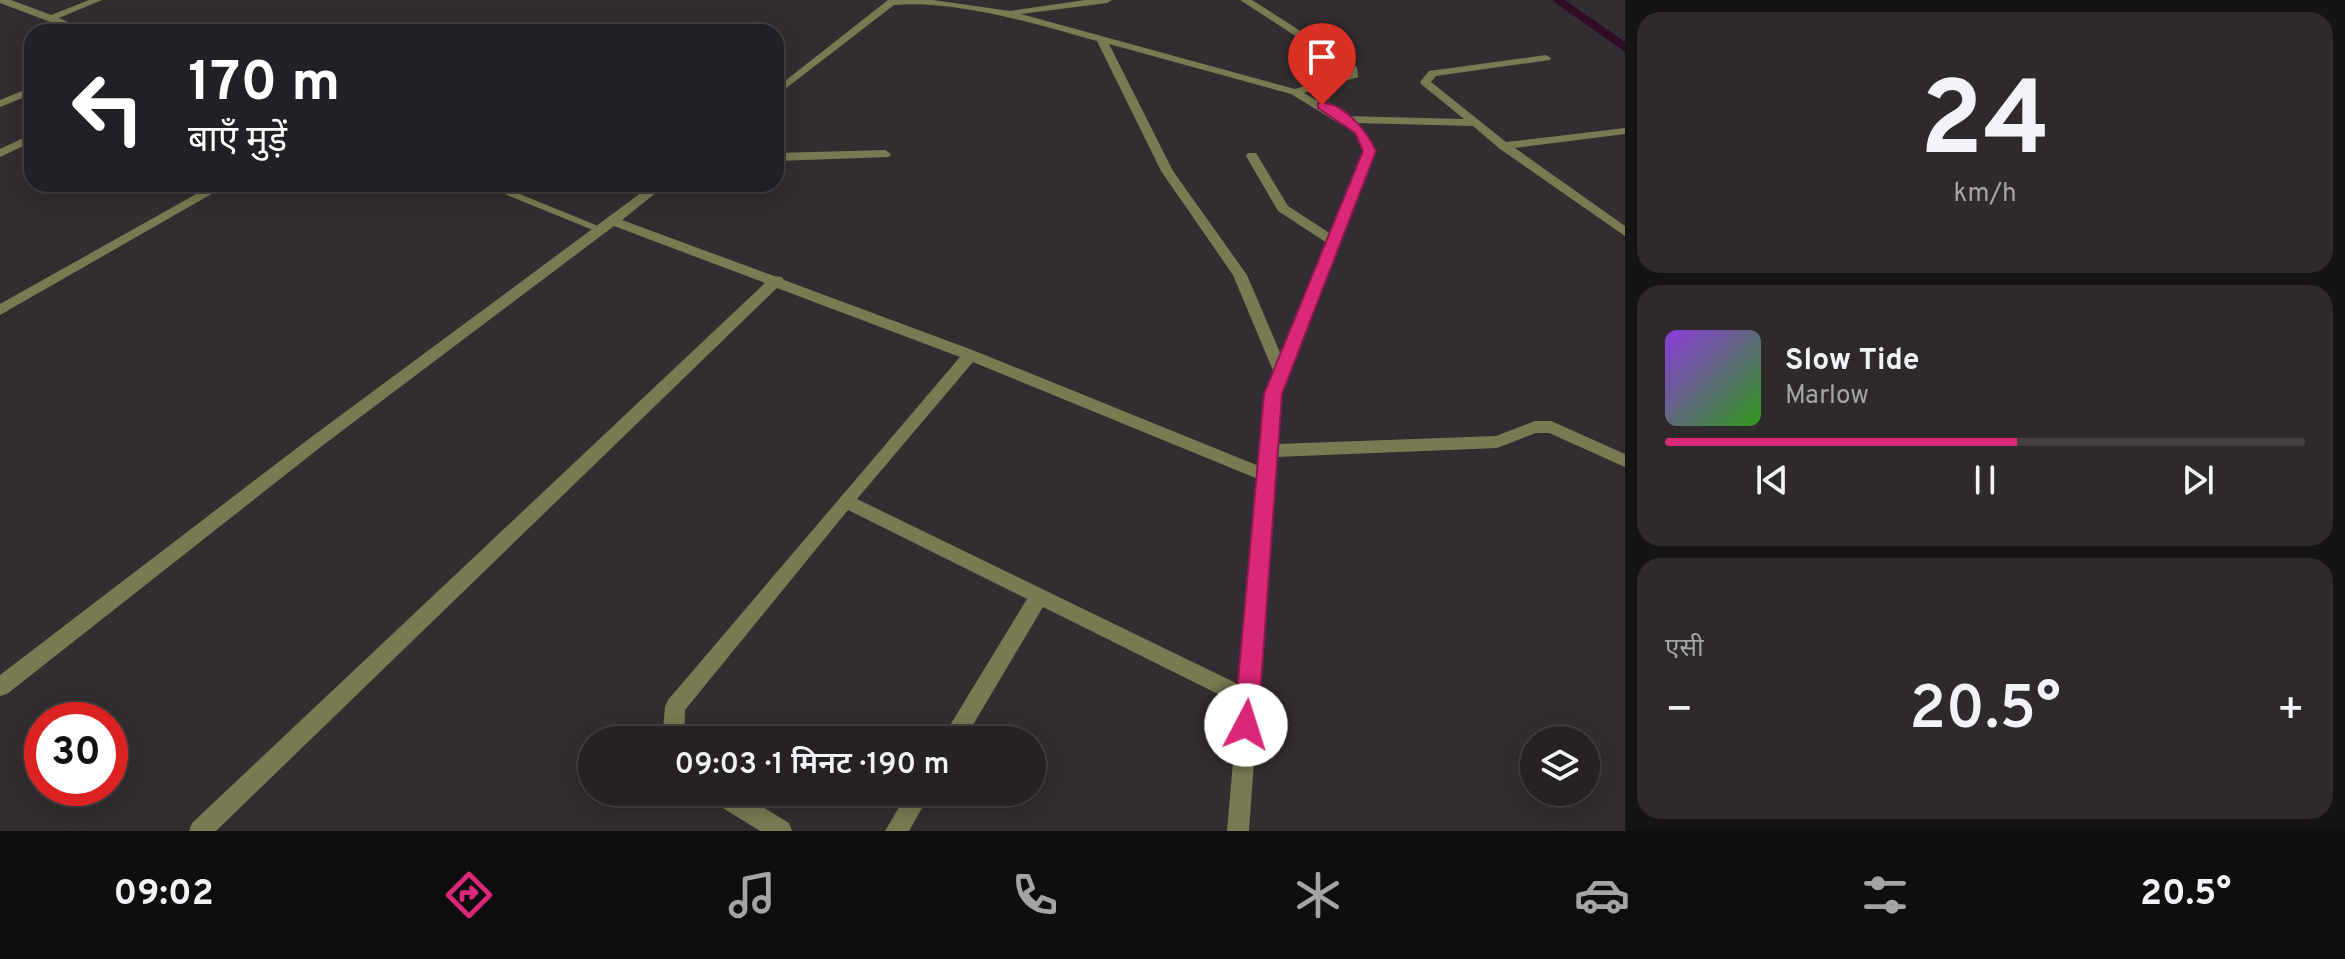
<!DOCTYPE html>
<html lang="hi">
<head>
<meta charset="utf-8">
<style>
	body { margin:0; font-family:Overpass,"Noto Sans Devanagari",sans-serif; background:#2e2a2c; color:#f1f3f6; height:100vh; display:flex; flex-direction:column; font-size:30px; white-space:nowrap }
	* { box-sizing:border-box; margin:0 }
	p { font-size:26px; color:#a4a4a6 }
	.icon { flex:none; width:44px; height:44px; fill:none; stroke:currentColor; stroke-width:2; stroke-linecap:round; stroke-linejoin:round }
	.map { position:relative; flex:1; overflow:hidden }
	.side { display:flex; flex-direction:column; gap:12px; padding:12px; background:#151314; width:720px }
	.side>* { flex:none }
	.guide { position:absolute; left:24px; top:24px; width:760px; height:168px; border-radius:24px; box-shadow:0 4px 20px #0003,0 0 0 2px #423f41; background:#202124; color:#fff; overflow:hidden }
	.buttons { position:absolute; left:1520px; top:726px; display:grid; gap:16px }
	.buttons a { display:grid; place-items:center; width:80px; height:80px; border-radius:50%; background:#262224; box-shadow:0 4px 20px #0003,0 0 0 2px #423f41; font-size:40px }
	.speed { position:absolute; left:24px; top:702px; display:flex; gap:16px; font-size:40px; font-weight:700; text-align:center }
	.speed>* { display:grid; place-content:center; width:104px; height:104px; border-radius:50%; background:#262224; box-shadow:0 4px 20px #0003,0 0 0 2px #423f41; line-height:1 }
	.speed .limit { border:12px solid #d22; background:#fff; color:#111 }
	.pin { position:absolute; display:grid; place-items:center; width:68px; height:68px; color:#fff; margin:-82px -34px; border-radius:50% 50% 50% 0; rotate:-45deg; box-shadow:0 0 8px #0007 }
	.pin .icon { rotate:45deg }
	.me { position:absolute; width:88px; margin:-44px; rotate:5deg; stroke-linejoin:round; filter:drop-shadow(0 0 6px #0008) }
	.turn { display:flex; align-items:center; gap:28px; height:168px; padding:0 32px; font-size:36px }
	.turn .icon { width:104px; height:104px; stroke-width:2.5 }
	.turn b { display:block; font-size:56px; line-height:68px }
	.big { font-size:60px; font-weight:600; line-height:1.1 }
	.side .widget { flex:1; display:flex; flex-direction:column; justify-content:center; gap:12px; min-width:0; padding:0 28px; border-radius:24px; background:#2e2a2c }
	.side .dial { align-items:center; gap:0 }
	.dial b { font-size:104px; line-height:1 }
	.song { display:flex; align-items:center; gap:24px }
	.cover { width:96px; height:96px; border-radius:12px; background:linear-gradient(135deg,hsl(270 70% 55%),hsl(110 70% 35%)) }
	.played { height:8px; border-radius:4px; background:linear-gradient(90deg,#db2777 55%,#423f41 55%) }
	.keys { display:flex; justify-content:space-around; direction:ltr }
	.heat { display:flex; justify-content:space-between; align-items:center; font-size:44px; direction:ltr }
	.trip { position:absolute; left:578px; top:726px; width:468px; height:80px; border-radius:40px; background:#262224; box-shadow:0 4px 20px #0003,0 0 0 2px #423f41; font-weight:600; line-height:80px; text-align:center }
	.tabs { display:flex; height:128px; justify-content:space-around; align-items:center; background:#0f0e0e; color:#a4a4a6 }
	.tabs .icon { width:56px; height:56px }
	.tabs .active { color:#db2777 }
	.tabs b { font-size:36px; color:#f1f3f6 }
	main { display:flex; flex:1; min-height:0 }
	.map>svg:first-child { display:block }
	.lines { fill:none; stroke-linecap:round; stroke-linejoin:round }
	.stream { stroke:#300c27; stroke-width:8 }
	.service { fill:#787a52; fill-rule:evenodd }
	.minor { fill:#787a52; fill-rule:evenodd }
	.route { fill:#db2777; stroke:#8e194d; stroke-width:2 }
</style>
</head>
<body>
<main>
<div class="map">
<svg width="1625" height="831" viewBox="0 0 1625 831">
	<rect width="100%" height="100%" fill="#322d30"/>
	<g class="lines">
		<!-- stream -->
		<path class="stream" d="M1558 0 1625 47"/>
		<!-- service -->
		<path class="service" d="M480 184H495L608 230 606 232H598Z"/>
		<!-- minor -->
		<path class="minor" d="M0 0H11L51 15 89 0H102L59 18 91 32H77L0 3Z
			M888 0H933L1010 11 1085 0H1112L1107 3 1021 14 1295 89 1348 73V70L1240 0H1252L1357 67 1358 77 1304 93 1344 116 1464 119 1421 84 1420 82 1429 71 1546 55 1551 58 1550 60 1436 76 1431 82 1506 142 1625 128V134L1515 148 1625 226V236L1500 149 1473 126 1354 123C1366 130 1376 143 1374 158L1281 394 1277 444 1496 436 1535 421H1551L1625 454V467L1549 433H1536L1497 448 1276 457 1249 831H1227L1238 704 1043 607 964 740H941L1027 599 848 510 685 710 684 740H662L665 707 668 700 960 357 777 288 216 831H189L192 823 765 283 614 226 322 446 7 694 0 696V675L310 438 653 184H667L622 220 774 276 782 277 784 280 975 351 1259 466 1265 394 1274 373 1233 275 1161 171 1097 41C1037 24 956 0 894 5L776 96V88ZM1109 44 1291 94 1355 133 1363 151 1362 158 1331 234 1288 206 1256 153H1248L1246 156 1278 211 1327 243 1281 355 1247 275 1173 171ZM973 362 1258 479 1240 685 857 499Z
			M32 87V94L0 107V100Z
			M32 134V142L0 157V149Z
			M885 150 891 154 889 157 776 161V153Z
			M214 184H229L0 315V304Z
			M707 792H738L789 823 792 831H760L710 800Z
			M908 792H931L909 831H885Z"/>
	</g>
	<!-- route -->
	<path class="route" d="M1318 103C1342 100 1367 131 1376 151L1282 394 1258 725 1254 733 1246 736 1237 733 1234 725 1264 394 1363 151 1355 133 1318 108Z"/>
</svg>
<div class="buttons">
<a><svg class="icon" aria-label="layers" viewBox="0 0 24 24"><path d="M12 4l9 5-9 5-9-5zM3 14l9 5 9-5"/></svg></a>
</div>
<div class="speed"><div class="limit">30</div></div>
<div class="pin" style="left:1322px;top:105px;background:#d93025"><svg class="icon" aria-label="arrive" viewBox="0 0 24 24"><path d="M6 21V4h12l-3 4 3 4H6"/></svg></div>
<svg class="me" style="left:1246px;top:725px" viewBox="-20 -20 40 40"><circle r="19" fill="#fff"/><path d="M0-13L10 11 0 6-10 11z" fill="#db2777"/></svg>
<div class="trip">09:03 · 1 मिनट · 190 m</div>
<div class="guide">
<div class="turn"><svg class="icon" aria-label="left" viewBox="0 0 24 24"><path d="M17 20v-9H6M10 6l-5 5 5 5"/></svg><div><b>170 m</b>बाएँ मुड़ें</div></div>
</div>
</div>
<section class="side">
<div class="widget dial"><b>24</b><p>km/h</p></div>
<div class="widget">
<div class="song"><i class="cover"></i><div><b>Slow Tide</b><p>Marlow</p></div></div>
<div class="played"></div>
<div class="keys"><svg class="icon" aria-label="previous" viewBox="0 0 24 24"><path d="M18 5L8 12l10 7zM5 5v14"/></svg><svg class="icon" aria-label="pause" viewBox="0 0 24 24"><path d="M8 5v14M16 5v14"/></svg><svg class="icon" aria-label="next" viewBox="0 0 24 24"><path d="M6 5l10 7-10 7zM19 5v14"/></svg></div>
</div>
<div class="widget"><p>एसी</p>
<div class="heat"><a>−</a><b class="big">20.5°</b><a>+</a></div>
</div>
</section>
</main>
<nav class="tabs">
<b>09:02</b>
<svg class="icon active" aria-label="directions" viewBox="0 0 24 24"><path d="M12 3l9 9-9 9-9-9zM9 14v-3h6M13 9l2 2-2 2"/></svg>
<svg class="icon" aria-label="music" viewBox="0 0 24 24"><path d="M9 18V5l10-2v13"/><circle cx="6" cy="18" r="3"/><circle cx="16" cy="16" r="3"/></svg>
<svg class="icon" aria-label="phone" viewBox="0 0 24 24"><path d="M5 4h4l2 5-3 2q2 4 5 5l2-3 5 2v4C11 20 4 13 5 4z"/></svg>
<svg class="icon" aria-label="climate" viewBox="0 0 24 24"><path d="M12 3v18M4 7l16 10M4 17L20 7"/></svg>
<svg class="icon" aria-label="car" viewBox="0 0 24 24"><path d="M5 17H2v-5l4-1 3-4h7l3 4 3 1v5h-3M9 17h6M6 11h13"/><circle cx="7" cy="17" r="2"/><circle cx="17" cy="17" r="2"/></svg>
<svg class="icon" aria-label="filters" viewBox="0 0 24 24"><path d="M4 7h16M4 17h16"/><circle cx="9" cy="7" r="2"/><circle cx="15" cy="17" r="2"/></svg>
<b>20.5°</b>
</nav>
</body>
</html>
